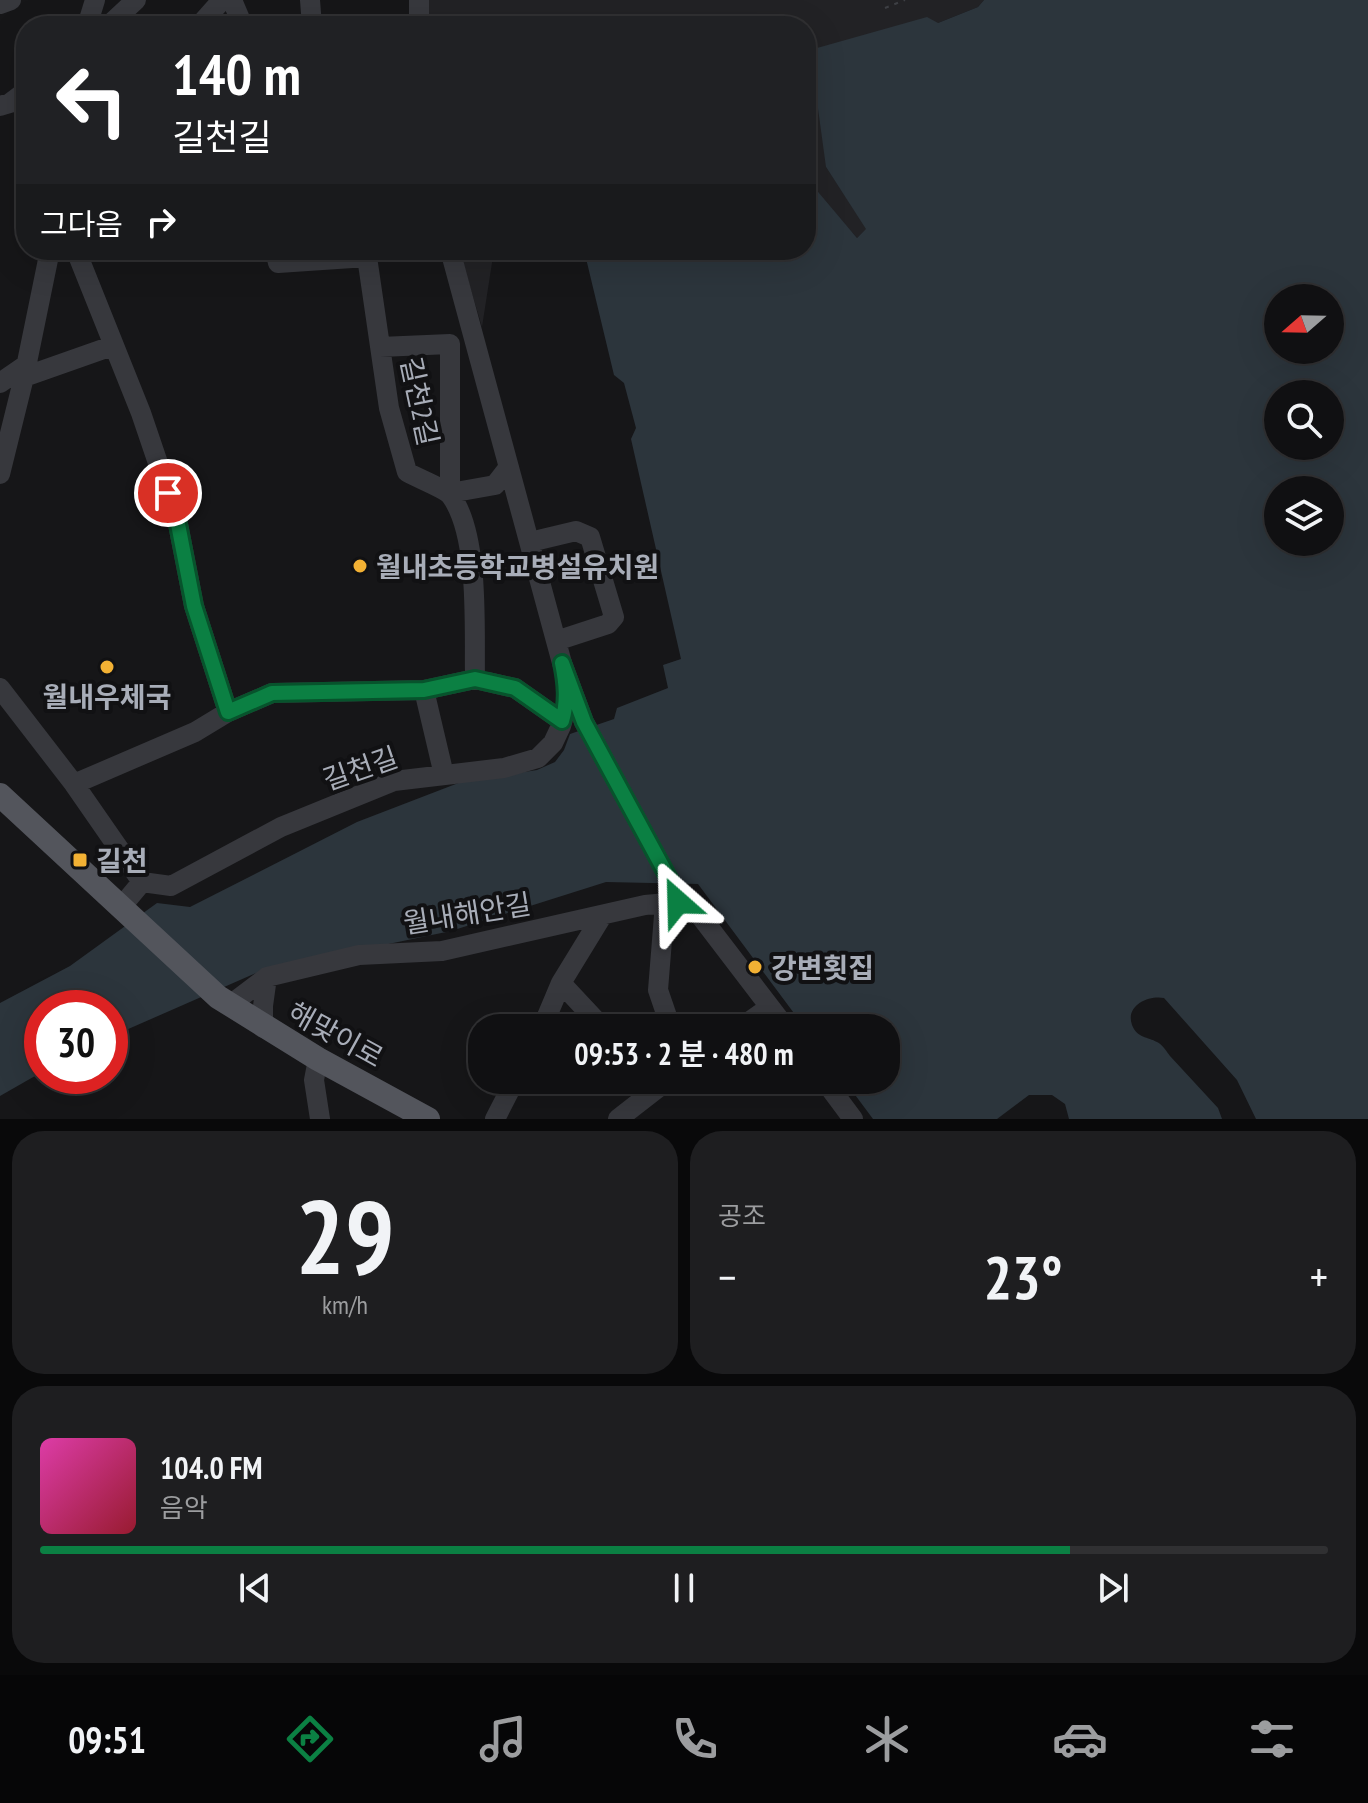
<!DOCTYPE html>
<html lang="ko">
<head>
<meta charset="utf-8">
<style>
	body { margin:0; font-family:"PT Sans Narrow","Noto Sans KR",sans-serif; background:#1e1e20; color:#f1f3f6; height:100vh; display:flex; flex-direction:column; font-size:30px; white-space:nowrap }
	* { box-sizing:border-box; margin:0 }
	p { font-size:26px; color:#9c9d9f }
	.icon { flex:none; width:44px; height:44px; fill:none; stroke:currentColor; stroke-width:2; stroke-linecap:round; stroke-linejoin:round }
	.map { position:relative; height:1119px; overflow:hidden }
	.panel { display:flex; flex-direction:column; gap:12px; padding:12px; background:#09090a; flex:1 }
	.panel>* { flex:none }
	.banner { position:absolute; left:16px; top:16px; width:800px; height:244px; border-radius:32px; box-shadow:0 8px 32px #0002,0 0 0 2px #303032; background:#202124; color:#fff; overflow:hidden }
	.needle { width:52px; rotate:250deg }
	.tools { position:absolute; left:1264px; top:284px; display:grid; gap:16px }
	.tools a { display:grid; place-items:center; width:80px; height:80px; border-radius:50%; background:#101012; box-shadow:0 8px 32px #0002,0 0 0 2px #303032; font-size:40px }
	.speed { position:absolute; left:24px; top:990px; display:flex; gap:16px; font-size:40px; font-weight:700; text-align:center }
	.speed>* { display:grid; place-content:center; width:104px; height:104px; border-radius:50%; background:#101012; box-shadow:0 8px 32px #0002,0 0 0 2px #303032; line-height:1 }
	.speed .limit { border:12px solid #d22; background:#fff; color:#111 }
	.pin { position:absolute; display:grid; place-items:center; width:68px; height:68px; color:#fff; margin:-34px; border:4px solid #fff; border-radius:50%; box-shadow:0 2px 8px #0007 }
	.me { position:absolute; width:88px; margin:-44px; rotate:335deg; stroke-linejoin:round; filter:drop-shadow(0 0 6px #0008) }
	.turn { display:flex; align-items:center; gap:28px; height:168px; padding:0 24px; font-size:36px }
	.turn .icon { width:104px; height:104px; stroke-width:2.5 }
	.turn b { display:block; font-size:56px; line-height:68px }
	.then { display:flex; align-items:center; height:76px; padding:0 24px; background:#0003; gap:16px; font-size:30px }
	.big { font-size:60px; font-weight:600; line-height:1.1 }
	.panel .tile { flex:1; display:flex; flex-direction:column; justify-content:center; gap:12px; min-width:0; padding:0 28px; border-radius:32px; background:#1e1e20 }
	.panel .dial { align-items:center; gap:0 }
	.dial b { font-size:104px; line-height:1 }
	.song { display:flex; align-items:center; gap:24px }
	.cover { width:96px; height:96px; border-radius:12px; background:linear-gradient(135deg,hsl(320 70% 55%),hsl(350 70% 35%)) }
	.played { height:8px; border-radius:4px; background:linear-gradient(90deg,#0b8043 80%,#303032 80%) }
	.keys { display:flex; justify-content:space-around; direction:ltr }
	.heat { display:flex; justify-content:space-between; align-items:center; font-size:44px; direction:ltr }
	.panel .tiles { flex:1; display:grid; gap:12px; grid-template-columns:1fr 1fr }
	.tile:last-child { grid-column:span 2 }
	.trip { position:absolute; left:468px; top:1014px; width:432px; height:80px; border-radius:32px; background:#101012; box-shadow:0 8px 32px #0002,0 0 0 2px #303032; font-weight:600; line-height:80px; text-align:center }
	.tab-bar { display:flex; height:128px; justify-content:space-around; align-items:center; background:#060607; color:#9c9d9f }
	.tab-bar .icon { width:56px; height:56px }
	.tab-bar .active { color:#0b8043 }
	.tab-bar b { font-size:36px; color:#f1f3f6 }
	.map>svg:first-child { display:block }
	.built { fill:#222225 }
	.water { fill:#2c353c; fill-rule:evenodd }
	.lines { fill:none; stroke-linecap:round; stroke-linejoin:round }
	.path { stroke:#3d3f44; stroke-width:2; stroke-dasharray:4 6; stroke-linecap:butt }
	.minor { stroke:#37383d; stroke-width:20 }
	.major { stroke:#53555c; stroke-width:24 }
	.route-casing { stroke:#07532c; stroke-width:20 }
	.route { stroke:#0b8043; stroke-width:14 }
	.poi-dot { fill:#f2b134; stroke:#111113; stroke-width:3 }
	.labels { text-anchor:middle; dominant-baseline:central; stroke-width:8; stroke-linejoin:round; paint-order:stroke }
	.street-label { font-size:28px; fill:#a8adb8; stroke:#111113 }
	.poi-label { font-size:28px; font-weight:bold; fill:#a8adb8; stroke:#111113; text-anchor:start }
</style>
</head>
<body>
<div class="map">
<svg width="1368" height="1119" viewBox="0 0 1368 1119">
	<rect width="100%" height="100%" fill="#161618"/>
	<!-- built -->
	<path class="built" d="M426 0H984L978 7 938 23 826 167 867 229 857 238 806 180V26H427Z
		M459 250H494L482 327Z"/>
	<!-- water -->
	<path class="water" d="M984 0H1368V1119H1256L1237 1080 1164 998C1149 995 1125 1005 1132 1025 1137 1038 1148 1037 1157 1042 1162 1044 1167 1052 1170 1056 1186 1073 1202 1091 1218 1108L1222 1119H1069L1065 1104 1052 1095H1029L997 1119H873L844 1080H886V1028H805L698 884 606 882 451 931 263 970 110 1037V1008H42V1072L0 1096V1003L70 966 157 903 190 907 357 822 461 782 537 770 555 762 564 750 570 734 614 719 617 708 668 688 663 665 681 659 631 439 636 428 624 383 614 375 584 250H806L808 180 857 238 866 229 826 167 810 50 927 17 938 23 978 7ZM1278 298H1330V350H1278ZM1278 394H1330V446H1278ZM1278 490H1330V542H1278Z"/>
	<g class="lines">
		<!-- path -->
		<path class="path" d="M885 8 905 0"/>
		<!-- minor -->
		<path class="minor" d="M232 0 243 26
			M310 0 312 26
			M419 0V26
			M0 4 11 0
			M87 26 95 0
			M108 26 136 0
			M199 26 222 0
			M0 106 10 103 26 91
			M70 250 77 253 141 413 177 519 194 606 228 712
			M275 250 278 263 367 257
			M366 250 389 408 407 472C417 478 446 489 451 496 480 536 474 630 475 679
			M450 250 562 663 584 722 675 890 678 902
			M380 347 450 344V493L495 485 509 467
			M24 377 112 346
			M0 383 26 365
			M0 474 24 377 50 250
			M530 542 576 531 590 537 614 617 608 624 556 641
			M0 688 74 784 142 882
			M424 690 444 775
			M74 784 195 732 228 712 272 693 424 690 475 679 515 688 562 721
			M665 903 658 990 671 1028
			M122 906 142 882 171 886 281 827 394 781 504 768 538 758 553 743 561 726 566 708V686
			M561 983 603 1028
			M230 1005 267 977
			M263 1028V1006L267 977 359 955 442 951 645 905 678 902 695 909 786 1028
			M542 1028 561 983 602 916
			M740 1028 770 1007
			M318 1059 314 1080 320 1119
			M824 1080 853 1119
			M495 1119 515 1080
			M618 1119 668 1080"/>
		<!-- major -->
		<path class="major" d="M0 795 218 997 318 1059 428 1119"/>
	</g>
	<g class="lines">
		<defs>
			<path id="route" d="M168 493 177 519 194 606 228 712 272 693 424 690 475 679 515 688 562 721C568 701 566 683 562 663L584 722 675 890 678 902"/>
		</defs>
		<!-- route casing -->
		<use href="#route" class="route-casing"/>
		<!-- route -->
		<use href="#route" class="route"/>
	</g>
	<!-- markers -->
	<g class="poi-dot">
		<circle cx="360" cy="566" r="8"/>
		<circle cx="107" cy="667" r="8"/>
		<rect x="72" y="852" width="16" height="16" rx="4"/>
		<circle cx="755" cy="967" r="8"/>
	</g>
	<g class="labels">
		<!-- street labels -->
		<g class="street-label">
			<text transform="translate(420 401) rotate(78)">길천2길</text>
			<text transform="translate(360 768) rotate(-19)">길천길</text>
			<text transform="translate(467 913) rotate(-9)">월내해안길</text>
			<text transform="translate(336 1034) rotate(29)">해맞이로</text>
		</g>
		<!-- poi labels -->
		<g class="poi-label">
			<text x="376" y="566">월내초등학교병설유치원</text>
			<text x="107" y="696" text-anchor="middle">월내우체국</text>
			<text x="96" y="860">길천</text>
			<text x="771" y="967">강변횟집</text>
		</g>
	</g>
</svg>
<div class="tools">
<a><svg class="needle" viewBox="-14 -14 28 28"><path d="M0-13l5 13h-10z" fill="#e53935"/><path d="M0 13l5-13h-10z" fill="#9c9d9f"/></svg></a>
<a><svg class="icon" aria-label="search" viewBox="0 0 24 24"><circle cx="10" cy="10" r="6"/><path d="M15 15l6 6"/></svg></a>
<a><svg class="icon" aria-label="layers" viewBox="0 0 24 24"><path d="M12 4l9 5-9 5-9-5zM3 14l9 5 9-5"/></svg></a>
</div>
<div class="speed"><div class="limit">30</div></div>
<div class="pin" style="left:168px;top:493px;background:#d93025"><svg class="icon" aria-label="arrive" viewBox="0 0 24 24"><path d="M6 21V4h12l-3 4 3 4H6"/></svg></div>
<svg class="me" style="left:678px;top:902px" viewBox="-20 -20 40 40"><path d="M0-17L14 15 0 8-14 15z" fill="#0b8043" stroke="#fff" stroke-width="4"/></svg>
<div class="trip">09:53 · 2 분 · 480 m</div>
<div class="banner">
<div class="turn"><svg class="icon" aria-label="left" viewBox="0 0 24 24"><path d="M17 20v-9H6M10 6l-5 5 5 5"/></svg><div><b>140 m</b>길천길</div></div>
<div class="then">그다음<svg class="icon" aria-label="right" viewBox="0 0 24 24"><path d="M7 20v-9h11M14 6l5 5-5 5"/></svg></div>
</div>
</div>
<section class="panel">
<div class="tiles">
<div class="tile dial"><b>29</b><p>km/h</p></div>
<div class="tile"><p>공조</p>
<div class="heat"><a>−</a><b class="big">23°</b><a>+</a></div>
</div>
<div class="tile">
<div class="song"><i class="cover"></i><div><b>104.0 FM</b><p>음악</p></div></div>
<div class="played"></div>
<div class="keys"><svg class="icon" aria-label="previous" viewBox="0 0 24 24"><path d="M18 5L8 12l10 7zM5 5v14"/></svg><svg class="icon" aria-label="pause" viewBox="0 0 24 24"><path d="M8 5v14M16 5v14"/></svg><svg class="icon" aria-label="next" viewBox="0 0 24 24"><path d="M6 5l10 7-10 7zM19 5v14"/></svg></div>
</div>
</div>
</section>
<nav class="tab-bar">
<b>09:51</b>
<svg class="icon active" aria-label="directions" viewBox="0 0 24 24"><path d="M12 3l9 9-9 9-9-9zM9 14v-3h6M13 9l2 2-2 2"/></svg>
<svg class="icon" aria-label="music" viewBox="0 0 24 24"><path d="M9 18V5l10-2v13"/><circle cx="6" cy="18" r="3"/><circle cx="16" cy="16" r="3"/></svg>
<svg class="icon" aria-label="phone" viewBox="0 0 24 24"><path d="M5 4h4l2 5-3 2q2 4 5 5l2-3 5 2v4C11 20 4 13 5 4z"/></svg>
<svg class="icon" aria-label="climate" viewBox="0 0 24 24"><path d="M12 3v18M4 7l16 10M4 17L20 7"/></svg>
<svg class="icon" aria-label="car" viewBox="0 0 24 24"><path d="M5 17H2v-5l4-1 3-4h7l3 4 3 1v5h-3M9 17h6M6 11h13"/><circle cx="7" cy="17" r="2"/><circle cx="17" cy="17" r="2"/></svg>
<svg class="icon" aria-label="filters" viewBox="0 0 24 24"><path d="M4 7h16M4 17h16"/><circle cx="9" cy="7" r="2"/><circle cx="15" cy="17" r="2"/></svg>
</nav>
</body>
</html>
